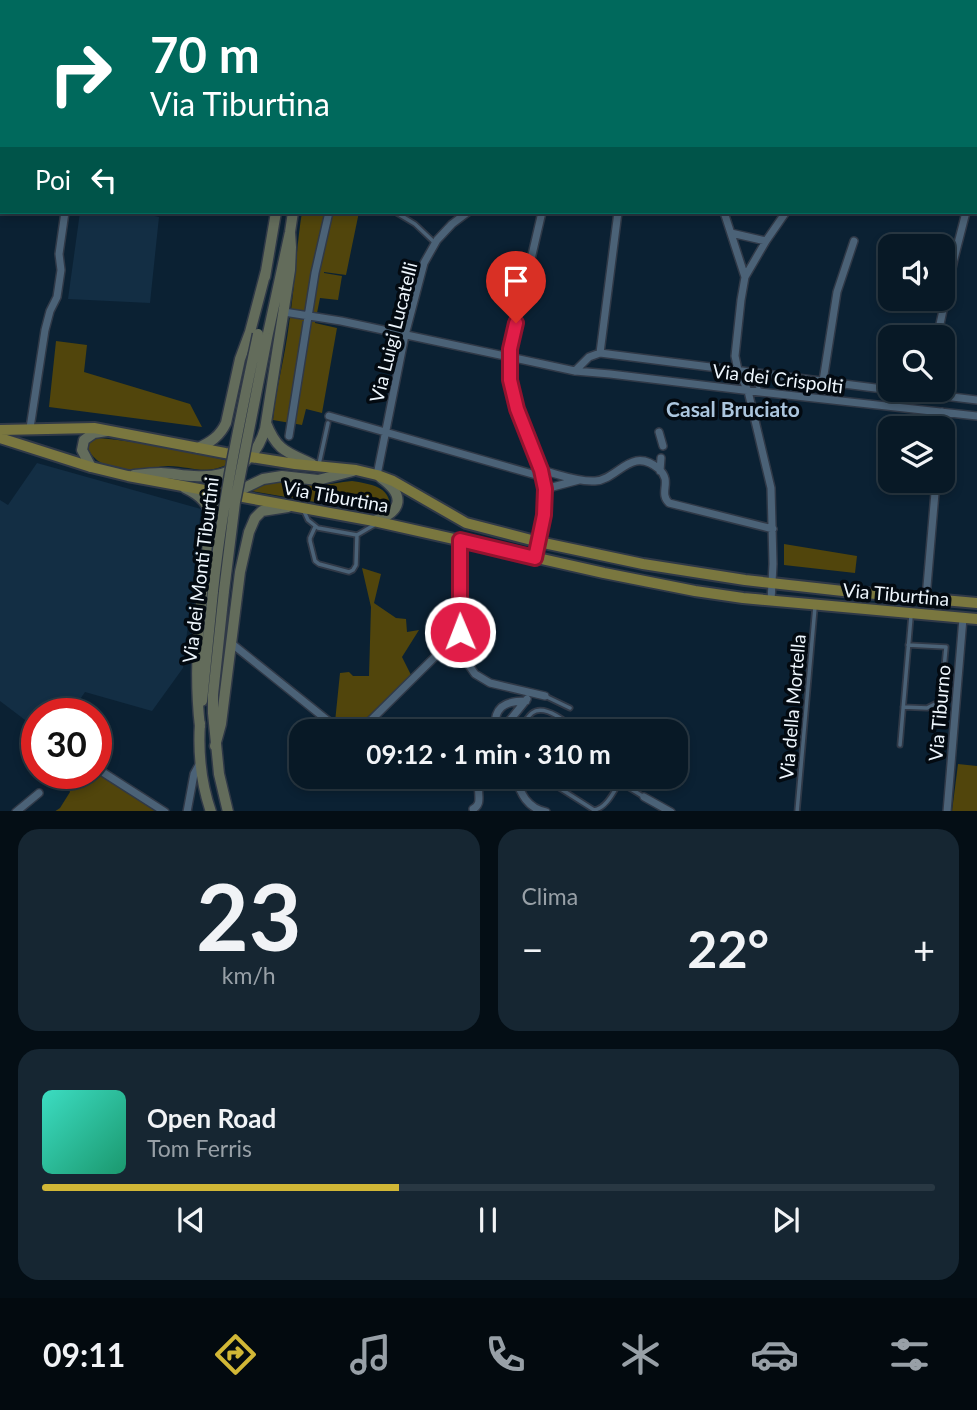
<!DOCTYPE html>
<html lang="it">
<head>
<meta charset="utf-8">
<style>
	body { margin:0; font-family:Lato,sans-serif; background:#162632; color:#f1f3f6; height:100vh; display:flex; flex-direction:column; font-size:26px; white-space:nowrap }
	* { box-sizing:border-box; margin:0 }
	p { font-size:23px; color:#98a0a7 }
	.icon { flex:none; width:38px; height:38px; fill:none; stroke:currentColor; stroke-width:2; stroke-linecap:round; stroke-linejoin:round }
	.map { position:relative; height:811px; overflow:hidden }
	.side { display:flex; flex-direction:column; gap:18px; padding:18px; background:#040e15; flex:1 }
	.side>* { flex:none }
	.guide { position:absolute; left:0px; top:0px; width:978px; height:214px; box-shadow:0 4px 10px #0003,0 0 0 2px #293843; background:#00695c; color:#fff; overflow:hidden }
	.tools { position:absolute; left:878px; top:234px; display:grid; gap:14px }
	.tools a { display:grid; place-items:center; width:77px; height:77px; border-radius:14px; background:#081926; box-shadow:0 4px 10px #0003,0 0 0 2px #293843; font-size:35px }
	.speed { position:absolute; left:21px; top:698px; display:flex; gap:14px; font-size:35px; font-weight:700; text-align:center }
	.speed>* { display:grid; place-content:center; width:91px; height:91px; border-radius:50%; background:#081926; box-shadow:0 4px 10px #0003,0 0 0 2px #293843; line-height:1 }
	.speed .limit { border:10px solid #d22; background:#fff; color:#111 }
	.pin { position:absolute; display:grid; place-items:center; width:60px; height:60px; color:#fff; margin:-72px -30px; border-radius:50% 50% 50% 0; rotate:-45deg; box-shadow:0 0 7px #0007 }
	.pin .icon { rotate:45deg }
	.me { position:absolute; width:77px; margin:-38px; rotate:359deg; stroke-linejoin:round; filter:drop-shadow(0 0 5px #0008) }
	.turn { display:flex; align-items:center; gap:24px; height:147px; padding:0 35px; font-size:32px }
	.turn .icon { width:91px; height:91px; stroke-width:2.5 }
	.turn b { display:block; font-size:49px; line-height:60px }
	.then { display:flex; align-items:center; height:66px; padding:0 35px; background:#0003; gap:14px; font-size:26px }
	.big { font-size:52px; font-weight:700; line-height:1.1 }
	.side .widget { flex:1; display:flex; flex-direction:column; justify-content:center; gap:10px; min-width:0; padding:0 24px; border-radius:21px; background:#162632 }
	.side .dial { align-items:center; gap:0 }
	.dial b { font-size:91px; line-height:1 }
	.song { display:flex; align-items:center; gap:21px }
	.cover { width:84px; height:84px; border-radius:10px; background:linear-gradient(135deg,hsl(170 70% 55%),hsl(160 70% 35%)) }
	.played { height:7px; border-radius:4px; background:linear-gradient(90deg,#d1b736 40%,#293843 40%) }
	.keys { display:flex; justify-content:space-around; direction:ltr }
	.heat { display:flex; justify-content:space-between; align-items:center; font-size:38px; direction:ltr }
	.side .tiles { flex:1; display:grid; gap:18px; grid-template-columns:1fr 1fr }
	.widget:last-child { grid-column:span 2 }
	.trip { position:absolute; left:289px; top:719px; width:399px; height:70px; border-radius:21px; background:#081926; box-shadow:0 4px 10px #0003,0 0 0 2px #293843; font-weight:700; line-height:70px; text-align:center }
	.tabs { display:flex; height:112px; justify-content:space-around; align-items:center; background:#030a0f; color:#98a0a7 }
	.tabs .icon { width:49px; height:49px }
	.tabs .active { color:#d1b736 }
	.tabs b { font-size:32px; color:#f1f3f6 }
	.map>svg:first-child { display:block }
	.built { fill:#132e44 }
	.green { fill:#51450c }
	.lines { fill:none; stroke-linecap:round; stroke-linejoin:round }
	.lane-casing { stroke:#303947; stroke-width:7 }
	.street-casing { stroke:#303947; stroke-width:10 }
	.secondary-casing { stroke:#303947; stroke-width:13 }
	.primary-casing { stroke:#303947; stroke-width:14 }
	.lane { stroke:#4b6277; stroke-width:3.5 }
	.street { stroke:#4b6277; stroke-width:7 }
	.secondary { stroke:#636c5b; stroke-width:10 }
	.primary { stroke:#7a773f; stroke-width:10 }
	.secondary-bridge-casing { stroke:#303947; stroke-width:13; stroke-linecap:butt }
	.secondary-bridge { stroke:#636c5b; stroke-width:10 }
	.route-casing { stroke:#92132f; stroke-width:18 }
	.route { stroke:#e11d48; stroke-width:12 }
	.labels { text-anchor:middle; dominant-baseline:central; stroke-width:7; stroke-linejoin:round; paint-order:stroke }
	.street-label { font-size:19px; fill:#eef6fd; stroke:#030a11 }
	.neighbourhood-label { font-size:21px; font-weight:bold; fill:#acc6de; stroke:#030a11 }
</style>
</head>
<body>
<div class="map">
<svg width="977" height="812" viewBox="0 0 977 812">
	<rect width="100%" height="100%" fill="#0b2133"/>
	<!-- built -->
	<path class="built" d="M80 212H137L159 217 150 303 68 299Z
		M37 463 201 509 183 668 152 711 85 692 70 714H37V729L0 701V500L8 505Z"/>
	<!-- green -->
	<path class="green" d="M302 212H359L346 275 324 272V273L342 276 338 300 320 298 315 323 337 328 322 413 306 409 302 425 273 420C276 388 285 357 289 324 295 287 296 249 302 212Z
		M56 341 87 345 84 372 190 404 202 427 49 407Z
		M99 438C144 442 188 451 233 462 205 476 196 467 168 466 159 466 150 469 141 470 130 472 118 469 108 466 95 462 76 443 99 438Z
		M352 481C370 484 390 486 390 507L382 513H379L251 491C277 477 286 484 312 485 325 486 339 482 352 481Z
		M784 544 857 556 855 573 784 565Z
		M362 568 381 574 374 603 396 618 406 619 407 632 419 630 402 657 411 675 353 731H350L335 722 340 673 349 672 353 676H369L371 607Z
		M958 764 977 766V811H952Z
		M96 773 159 811 54 812 60 808 70 792 64 777 61 774Z"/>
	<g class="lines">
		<defs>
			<path id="lane" d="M308 0 309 2
				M395 212 415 224 435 243
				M753 374 760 392
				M319 464 328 423
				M303 509 308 520 318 528 357 535 374 525
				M315 527 310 538V541L315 561 319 564 349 572 353 570 356 565 357 535
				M545 696 570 708
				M903 707 927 708 941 701 946 647 908 645
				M518 732C522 726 527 717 532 713 545 703 568 723 578 732
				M900 745 911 616
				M542 777 594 810C607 808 614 791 621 780
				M619 777 626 786 644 797
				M563 790 571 777
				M797 812 815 607"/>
			<path id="street" d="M441 0 442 2
				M97 2V0
				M760 2V0
				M947 2 949 0
				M976 146H977
				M976 176 977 174
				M724 212 745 277
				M731 233 766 241
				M284 312 341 321 575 371 610 374 760 392 977 416
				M937 338 954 259 966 212
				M600 353 618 212
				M575 371 589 357 600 353 891 390
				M823 381 837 292 854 241
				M895 390 977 400
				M329 416 543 477
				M30 428 45 330 50 311 57 297 61 270 59 254 65 212
				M940 429 942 412
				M659 432 663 446
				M289 436 315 273 329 212
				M541 470C558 474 577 482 595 481 618 480 631 445 659 469 673 482 658 492 669 503L773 529
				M660 471 661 458
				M377 475 405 335 424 263 437 240 452 224 468 212
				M545 489 579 480
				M460 540V632L463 651 468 664 475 674 490 683 545 696
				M535 558C541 530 549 501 542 472 539 462 534 452 530 442 518 412 506 382 510 349L542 212
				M926 598 936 481
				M771 601 773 564 771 488 748 391 738 370 735 356 741 300 745 277 766 241 786 212
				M231 643 342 732
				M359 732 460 632
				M495 732C493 707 504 701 526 701
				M505 732 510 720 527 699
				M104 773 165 812
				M398 777 405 782
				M515 777C521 794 527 808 546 812
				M644 797 671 812
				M473 809C483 804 477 794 479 785L488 777
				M16 812 39 793
				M187 812 194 774 200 763
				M947 812 963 618"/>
			<path id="secondary" d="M317 2V0
				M334 2 335 0
				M265 277 276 212
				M267 338 290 232 293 212
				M266 423C277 451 287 452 312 464
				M198 448C211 442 220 436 226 423L240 359 250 332 266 271
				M91 467 82 450 84 440 94 433 107 431
				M134 475C143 474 152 473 161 473 172 473 183 476 194 476 228 479 255 463 265 429L290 270 291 247 290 232
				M185 488C200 495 210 504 211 521 202 589 192 658 200 727
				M211 521 230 495 263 479 282 476 318 480 353 471
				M374 521C402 512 406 496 381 478
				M224 591 213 695V713L219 774 228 812
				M202 701 213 591
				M200 723C198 753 201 783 211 812
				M215 746 221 724 240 572 249 532 255 518 262 511 288 507"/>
			<path id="primary" d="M0 430 94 428 225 453 295 464 356 470 377 475 393 481 466 523 539 542 643 564 745 580 843 591 977 603
				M0 438 91 467 128 476 374 521 604 573 695 591 743 598 977 619"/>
		</defs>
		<!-- lane casing -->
		<use href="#lane" class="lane-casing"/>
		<!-- street casing -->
		<use href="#street" class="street-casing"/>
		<!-- secondary casing -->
		<use href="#secondary" class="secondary-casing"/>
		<!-- primary casing -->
		<use href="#primary" class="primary-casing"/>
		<!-- lane -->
		<use href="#lane" class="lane"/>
		<!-- street -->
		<use href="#street" class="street"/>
		<!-- secondary -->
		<use href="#secondary" class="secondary"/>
		<!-- primary -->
		<use href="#primary" class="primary"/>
		<defs>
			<path id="secondary-bridge" d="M213 591C222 504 240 419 258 334
				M224 591 235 502 267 338"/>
		</defs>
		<!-- secondary-bridge casing -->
		<use href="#secondary-bridge" class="secondary-bridge-casing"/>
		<!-- secondary-bridge -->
		<use href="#secondary-bridge" class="secondary-bridge"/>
	</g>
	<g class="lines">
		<defs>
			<path id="route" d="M460 632V540L535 558 544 515 545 489 541 470 517 409 510 380V349L516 323"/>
		</defs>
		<!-- route casing -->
		<use href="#route" class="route-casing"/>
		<!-- route -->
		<use href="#route" class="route"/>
	</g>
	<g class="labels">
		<!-- street labels -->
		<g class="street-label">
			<text transform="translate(393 332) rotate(-76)">Via Luigi Lucatelli</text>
			<text transform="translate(778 378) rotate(7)">Via dei Crispolti</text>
			<text transform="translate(336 496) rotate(10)">Via Tiburtina</text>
			<text transform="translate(200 570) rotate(-83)">Via dei Monti Tiburtini</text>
			<text transform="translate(896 594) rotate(5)">Via Tiburtina</text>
			<text transform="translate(792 707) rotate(-85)">Via della Mortella</text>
			<text transform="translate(939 713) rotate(-85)">Via Tiburno</text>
		</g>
		<!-- neighbourhood labels -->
		<g class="neighbourhood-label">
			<text x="733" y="408">Casal Bruciato</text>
		</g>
	</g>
</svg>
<div class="tools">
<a><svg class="icon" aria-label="sound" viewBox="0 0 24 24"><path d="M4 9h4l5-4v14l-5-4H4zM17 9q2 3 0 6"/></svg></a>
<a><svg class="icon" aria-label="search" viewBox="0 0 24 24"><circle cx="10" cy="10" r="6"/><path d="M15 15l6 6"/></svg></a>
<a><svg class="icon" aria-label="layers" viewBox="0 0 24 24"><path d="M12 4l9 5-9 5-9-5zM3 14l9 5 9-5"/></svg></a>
</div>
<div class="speed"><div class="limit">30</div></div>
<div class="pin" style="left:516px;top:323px;background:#d93025"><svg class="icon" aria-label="arrive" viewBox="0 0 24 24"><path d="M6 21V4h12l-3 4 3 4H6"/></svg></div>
<svg class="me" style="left:460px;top:632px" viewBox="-20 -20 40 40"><circle r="17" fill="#e11d48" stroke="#fff" stroke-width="3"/><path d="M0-11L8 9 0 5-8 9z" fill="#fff"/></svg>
<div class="trip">09:12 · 1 min · 310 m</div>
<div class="guide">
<div class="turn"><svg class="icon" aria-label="right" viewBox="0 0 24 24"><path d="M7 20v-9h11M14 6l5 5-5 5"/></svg><div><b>70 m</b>Via Tiburtina</div></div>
<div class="then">Poi<svg class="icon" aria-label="left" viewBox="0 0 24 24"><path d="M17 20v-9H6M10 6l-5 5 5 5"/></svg></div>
</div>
</div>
<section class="side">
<div class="tiles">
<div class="widget dial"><b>23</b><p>km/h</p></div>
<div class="widget"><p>Clima</p>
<div class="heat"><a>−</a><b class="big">22°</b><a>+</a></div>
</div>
<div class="widget">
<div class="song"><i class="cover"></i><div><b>Open Road</b><p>Tom Ferris</p></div></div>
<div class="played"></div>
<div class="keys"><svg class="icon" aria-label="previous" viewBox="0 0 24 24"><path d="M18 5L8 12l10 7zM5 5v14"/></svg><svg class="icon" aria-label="pause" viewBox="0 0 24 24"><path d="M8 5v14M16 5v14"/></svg><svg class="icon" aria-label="next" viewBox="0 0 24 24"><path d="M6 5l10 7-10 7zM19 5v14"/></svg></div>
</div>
</div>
</section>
<nav class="tabs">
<b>09:11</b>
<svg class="icon active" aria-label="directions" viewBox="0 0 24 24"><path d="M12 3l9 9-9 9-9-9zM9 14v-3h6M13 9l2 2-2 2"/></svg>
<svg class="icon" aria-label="music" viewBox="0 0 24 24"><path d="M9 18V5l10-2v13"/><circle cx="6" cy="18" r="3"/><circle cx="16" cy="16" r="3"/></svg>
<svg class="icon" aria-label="phone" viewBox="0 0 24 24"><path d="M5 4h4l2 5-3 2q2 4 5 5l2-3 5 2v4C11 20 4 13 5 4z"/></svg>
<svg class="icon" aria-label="climate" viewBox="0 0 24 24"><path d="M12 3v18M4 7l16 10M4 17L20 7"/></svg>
<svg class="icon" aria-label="car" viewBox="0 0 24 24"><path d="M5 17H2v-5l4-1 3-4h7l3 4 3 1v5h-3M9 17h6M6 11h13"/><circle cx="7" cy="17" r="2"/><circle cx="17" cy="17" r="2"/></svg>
<svg class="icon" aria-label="filters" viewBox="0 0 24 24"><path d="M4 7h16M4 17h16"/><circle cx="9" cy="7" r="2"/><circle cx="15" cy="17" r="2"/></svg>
</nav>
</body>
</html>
